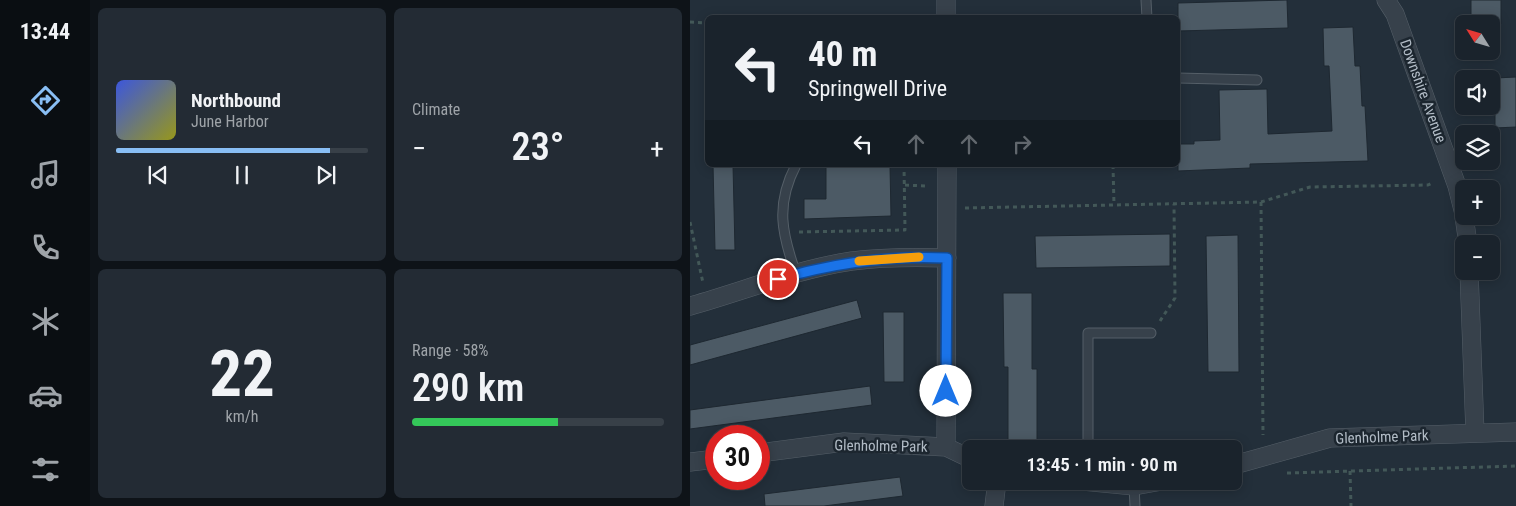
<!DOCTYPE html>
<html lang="en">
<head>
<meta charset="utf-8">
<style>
	body { margin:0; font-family:"Roboto Condensed",sans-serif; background:#232b34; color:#f1f3f6; height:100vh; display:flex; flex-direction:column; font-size:19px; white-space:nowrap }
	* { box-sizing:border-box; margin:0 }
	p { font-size:16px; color:#9fa4a9 }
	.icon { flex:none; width:28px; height:28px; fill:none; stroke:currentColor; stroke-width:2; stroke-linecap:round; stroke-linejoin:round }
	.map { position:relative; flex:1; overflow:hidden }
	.panel { display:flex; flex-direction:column; gap:8px; padding:8px; background:#0e1318; width:600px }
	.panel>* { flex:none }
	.banner { position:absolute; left:15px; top:15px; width:475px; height:152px; border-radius:8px; box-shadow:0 2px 12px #0003,0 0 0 1px #384048; background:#1a232c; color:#f1f3f6; overflow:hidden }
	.needle { width:32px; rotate:307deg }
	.buttons { position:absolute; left:765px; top:15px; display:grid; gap:10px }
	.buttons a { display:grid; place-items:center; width:45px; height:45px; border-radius:8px; background:#1a232c; box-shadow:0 2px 12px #0003,0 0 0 1px #384048; font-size:25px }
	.speed { position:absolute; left:15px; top:425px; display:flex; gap:10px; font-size:25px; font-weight:700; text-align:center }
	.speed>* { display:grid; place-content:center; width:65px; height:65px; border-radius:50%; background:#1a232c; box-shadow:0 2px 12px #0003,0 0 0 1px #384048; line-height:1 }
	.speed .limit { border:8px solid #d22; background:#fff; color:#111 }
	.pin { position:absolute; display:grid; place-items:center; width:42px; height:42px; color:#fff; margin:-21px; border:2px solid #fff; border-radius:50%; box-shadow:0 1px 5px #0007 }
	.me { position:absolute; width:55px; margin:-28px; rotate:0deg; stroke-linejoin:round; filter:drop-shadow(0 0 4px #0008) }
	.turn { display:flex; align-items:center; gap:18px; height:105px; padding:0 20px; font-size:22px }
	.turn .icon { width:65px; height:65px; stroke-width:2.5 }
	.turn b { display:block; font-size:35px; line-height:42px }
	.lanes { display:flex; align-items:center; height:48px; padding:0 20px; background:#0003; justify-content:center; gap:25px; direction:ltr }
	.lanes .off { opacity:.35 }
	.big { font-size:38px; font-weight:600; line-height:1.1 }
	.panel .card { flex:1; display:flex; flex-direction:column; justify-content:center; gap:8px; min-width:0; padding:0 18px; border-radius:8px; background:#232b34 }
	.panel .dial { align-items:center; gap:0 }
	.dial b { font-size:65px; line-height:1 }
	.song { display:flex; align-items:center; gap:15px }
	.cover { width:60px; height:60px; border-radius:8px; background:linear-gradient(135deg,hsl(230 70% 55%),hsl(60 70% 35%)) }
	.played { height:5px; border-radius:2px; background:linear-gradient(90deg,#89bef4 85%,#384048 85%) }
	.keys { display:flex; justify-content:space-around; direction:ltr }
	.heat { display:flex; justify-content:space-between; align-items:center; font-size:28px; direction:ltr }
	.charge { height:8px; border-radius:4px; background:linear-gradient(90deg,#34c759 58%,#384048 0) }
	.panel .tiles { flex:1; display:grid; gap:8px; grid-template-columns:repeat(2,1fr) }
	.trip { position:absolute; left:272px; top:440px; width:280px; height:50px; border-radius:8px; background:#1a232c; box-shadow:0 2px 12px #0003,0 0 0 1px #384048; font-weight:600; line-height:50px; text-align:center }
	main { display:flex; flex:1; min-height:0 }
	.tabs { display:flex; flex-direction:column; width:90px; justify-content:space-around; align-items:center; background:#0a0e12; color:#9fa4a9 }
	.tabs .icon { width:35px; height:35px }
	.tabs .on { color:#89bef4 }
	.tabs b { font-size:22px; color:#f1f3f6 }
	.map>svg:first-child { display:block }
	.building { fill:#4c5a65; stroke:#1e2831 }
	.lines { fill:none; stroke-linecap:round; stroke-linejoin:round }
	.service-casing { stroke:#555f68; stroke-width:11 }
	.minor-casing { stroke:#555f68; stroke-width:19 }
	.path { stroke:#435858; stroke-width:3; stroke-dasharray:4 4; stroke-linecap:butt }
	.service { stroke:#37414b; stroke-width:9 }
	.minor { stroke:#37414b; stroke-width:18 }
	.route-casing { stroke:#114b97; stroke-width:12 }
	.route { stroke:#1a73e8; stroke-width:9 }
	.slow { stroke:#f59e0b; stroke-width:9 }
	.labels { text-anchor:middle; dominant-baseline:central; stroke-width:5; stroke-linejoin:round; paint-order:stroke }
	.street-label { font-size:15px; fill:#b2bcc6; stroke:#1c262f }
</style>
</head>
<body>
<main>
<nav class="tabs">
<b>13:44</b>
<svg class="icon on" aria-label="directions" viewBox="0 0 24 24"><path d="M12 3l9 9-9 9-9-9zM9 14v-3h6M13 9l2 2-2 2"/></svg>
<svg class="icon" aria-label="music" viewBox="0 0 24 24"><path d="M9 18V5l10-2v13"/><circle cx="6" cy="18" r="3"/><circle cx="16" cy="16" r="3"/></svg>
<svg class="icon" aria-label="phone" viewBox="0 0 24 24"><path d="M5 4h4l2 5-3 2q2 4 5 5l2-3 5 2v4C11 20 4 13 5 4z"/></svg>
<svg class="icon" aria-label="climate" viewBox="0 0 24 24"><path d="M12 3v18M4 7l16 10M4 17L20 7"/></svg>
<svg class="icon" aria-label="car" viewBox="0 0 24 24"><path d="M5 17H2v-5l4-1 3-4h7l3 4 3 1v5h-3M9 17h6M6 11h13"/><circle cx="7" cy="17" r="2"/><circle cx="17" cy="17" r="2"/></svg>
<svg class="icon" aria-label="filters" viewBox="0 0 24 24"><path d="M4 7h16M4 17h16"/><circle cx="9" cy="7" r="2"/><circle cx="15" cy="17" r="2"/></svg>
</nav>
<section class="panel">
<div class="tiles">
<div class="card">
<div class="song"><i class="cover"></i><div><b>Northbound</b><p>June Harbor</p></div></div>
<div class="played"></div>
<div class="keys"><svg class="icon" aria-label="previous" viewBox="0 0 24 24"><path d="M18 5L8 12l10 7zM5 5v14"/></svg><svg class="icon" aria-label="pause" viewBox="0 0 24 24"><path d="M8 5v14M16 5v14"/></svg><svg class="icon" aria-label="next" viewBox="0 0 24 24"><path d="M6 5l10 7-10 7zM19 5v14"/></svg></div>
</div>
<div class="card"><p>Climate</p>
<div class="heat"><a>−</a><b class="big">23°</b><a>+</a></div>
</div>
<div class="card dial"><b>22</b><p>km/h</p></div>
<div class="card"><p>Range · 58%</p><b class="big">290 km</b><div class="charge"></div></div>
</div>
</section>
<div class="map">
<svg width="826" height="506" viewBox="0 0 826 506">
	<rect width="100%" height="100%" fill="#232f3a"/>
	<!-- building -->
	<path class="building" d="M597 0 598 28 488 31V3Z
		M781 0H811V24H781Z
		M663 27 665 66H670L672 106H675L678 161 560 164V168L488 171V144H504V141L530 140 529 90 577 89 578 134 642 131 639 66H634L633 28Z
		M826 77V127L805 128V78Z
		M23 165H43L45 250H25Z
		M136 165H200L201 216 114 219V199H136Z
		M480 234V266L346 268 345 236Z
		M548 235 549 372H518L516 236Z
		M313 293H342V369H347V445H318V367H314Z
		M167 300 172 318 0 365V345Z
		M193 312H214V382H194Z
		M180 386 182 405 0 429V410Z
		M210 477 213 496 134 506H75L74 494Z"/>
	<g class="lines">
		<defs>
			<path id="service" d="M456 0 457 18
				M488 78 567 80
				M106 274C92 234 85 205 106 165
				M398 449V333H461
				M444 486 445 506"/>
			<path id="minor" d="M696 0 705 14 767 186 774 214
				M256 18V0
				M774 216 778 244
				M779 271 785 433
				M0 306C54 291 107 269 162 261 193 257 226 257 257 258
				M256 447 257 165
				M69 453 154 442 256 447 281 459
				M0 462 26 459
				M544 465 640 438 826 432
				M392 481 444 486 472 481
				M304 506 307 481"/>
		</defs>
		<!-- service casing -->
		<use href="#service" class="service-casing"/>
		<!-- minor casing -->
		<use href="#minor" class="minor-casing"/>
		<!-- path -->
		<path class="path" d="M0 22 18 23
			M423 165 424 205
			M215 185 236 186
			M571 202 573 435
			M275 208 571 202 620 187 738 185 744 182
			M0 222 13 283
			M109 232 215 230 214 165
			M470 321 485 298 484 204
			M660 471 661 506
			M597 473 826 466"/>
		<!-- service -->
		<use href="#service" class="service"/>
		<!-- minor -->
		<use href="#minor" class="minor"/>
	</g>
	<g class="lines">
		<defs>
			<path id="route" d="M88 279C144 263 199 255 257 258L256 391"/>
		</defs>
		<!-- route casing -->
		<use href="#route" class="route-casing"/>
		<!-- route -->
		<use href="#route" class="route"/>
		<!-- slow -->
		<path class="slow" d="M169 261 229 257"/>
	</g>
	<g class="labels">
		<!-- street labels -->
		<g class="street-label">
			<text transform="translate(733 91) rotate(70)">Downshire Avenue</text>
			<text transform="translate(692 437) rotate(-2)">Glenholme Park</text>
			<text transform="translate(191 446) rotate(1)">Glenholme Park</text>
		</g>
	</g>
</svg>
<div class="buttons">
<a><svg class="needle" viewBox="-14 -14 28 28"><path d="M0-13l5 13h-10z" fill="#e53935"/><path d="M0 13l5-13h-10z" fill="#9fa4a9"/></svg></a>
<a><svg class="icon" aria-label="sound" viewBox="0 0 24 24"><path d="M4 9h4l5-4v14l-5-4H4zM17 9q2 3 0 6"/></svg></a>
<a><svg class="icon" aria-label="layers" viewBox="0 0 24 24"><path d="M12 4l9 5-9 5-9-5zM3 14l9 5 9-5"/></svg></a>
<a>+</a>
<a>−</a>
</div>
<div class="speed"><div class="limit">30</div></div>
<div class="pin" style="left:88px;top:279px;background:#d93025"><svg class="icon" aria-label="arrive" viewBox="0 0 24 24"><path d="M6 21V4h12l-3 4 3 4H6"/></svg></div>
<svg class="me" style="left:256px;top:391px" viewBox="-20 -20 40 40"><circle r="19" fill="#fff"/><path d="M0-13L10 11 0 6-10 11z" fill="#1a73e8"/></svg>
<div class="trip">13:45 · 1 min · 90 m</div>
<div class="banner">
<div class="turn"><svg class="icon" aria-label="left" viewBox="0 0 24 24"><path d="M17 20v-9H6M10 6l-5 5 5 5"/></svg><div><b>40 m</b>Springwell Drive</div></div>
<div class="lanes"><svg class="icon" aria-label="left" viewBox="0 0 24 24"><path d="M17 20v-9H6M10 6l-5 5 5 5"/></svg><svg class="icon off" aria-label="ahead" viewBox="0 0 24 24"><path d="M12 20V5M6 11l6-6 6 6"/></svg><svg class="icon off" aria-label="ahead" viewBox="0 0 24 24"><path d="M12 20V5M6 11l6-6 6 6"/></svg><svg class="icon off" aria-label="right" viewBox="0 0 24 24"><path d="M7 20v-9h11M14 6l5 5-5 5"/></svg></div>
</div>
</div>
</main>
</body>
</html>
